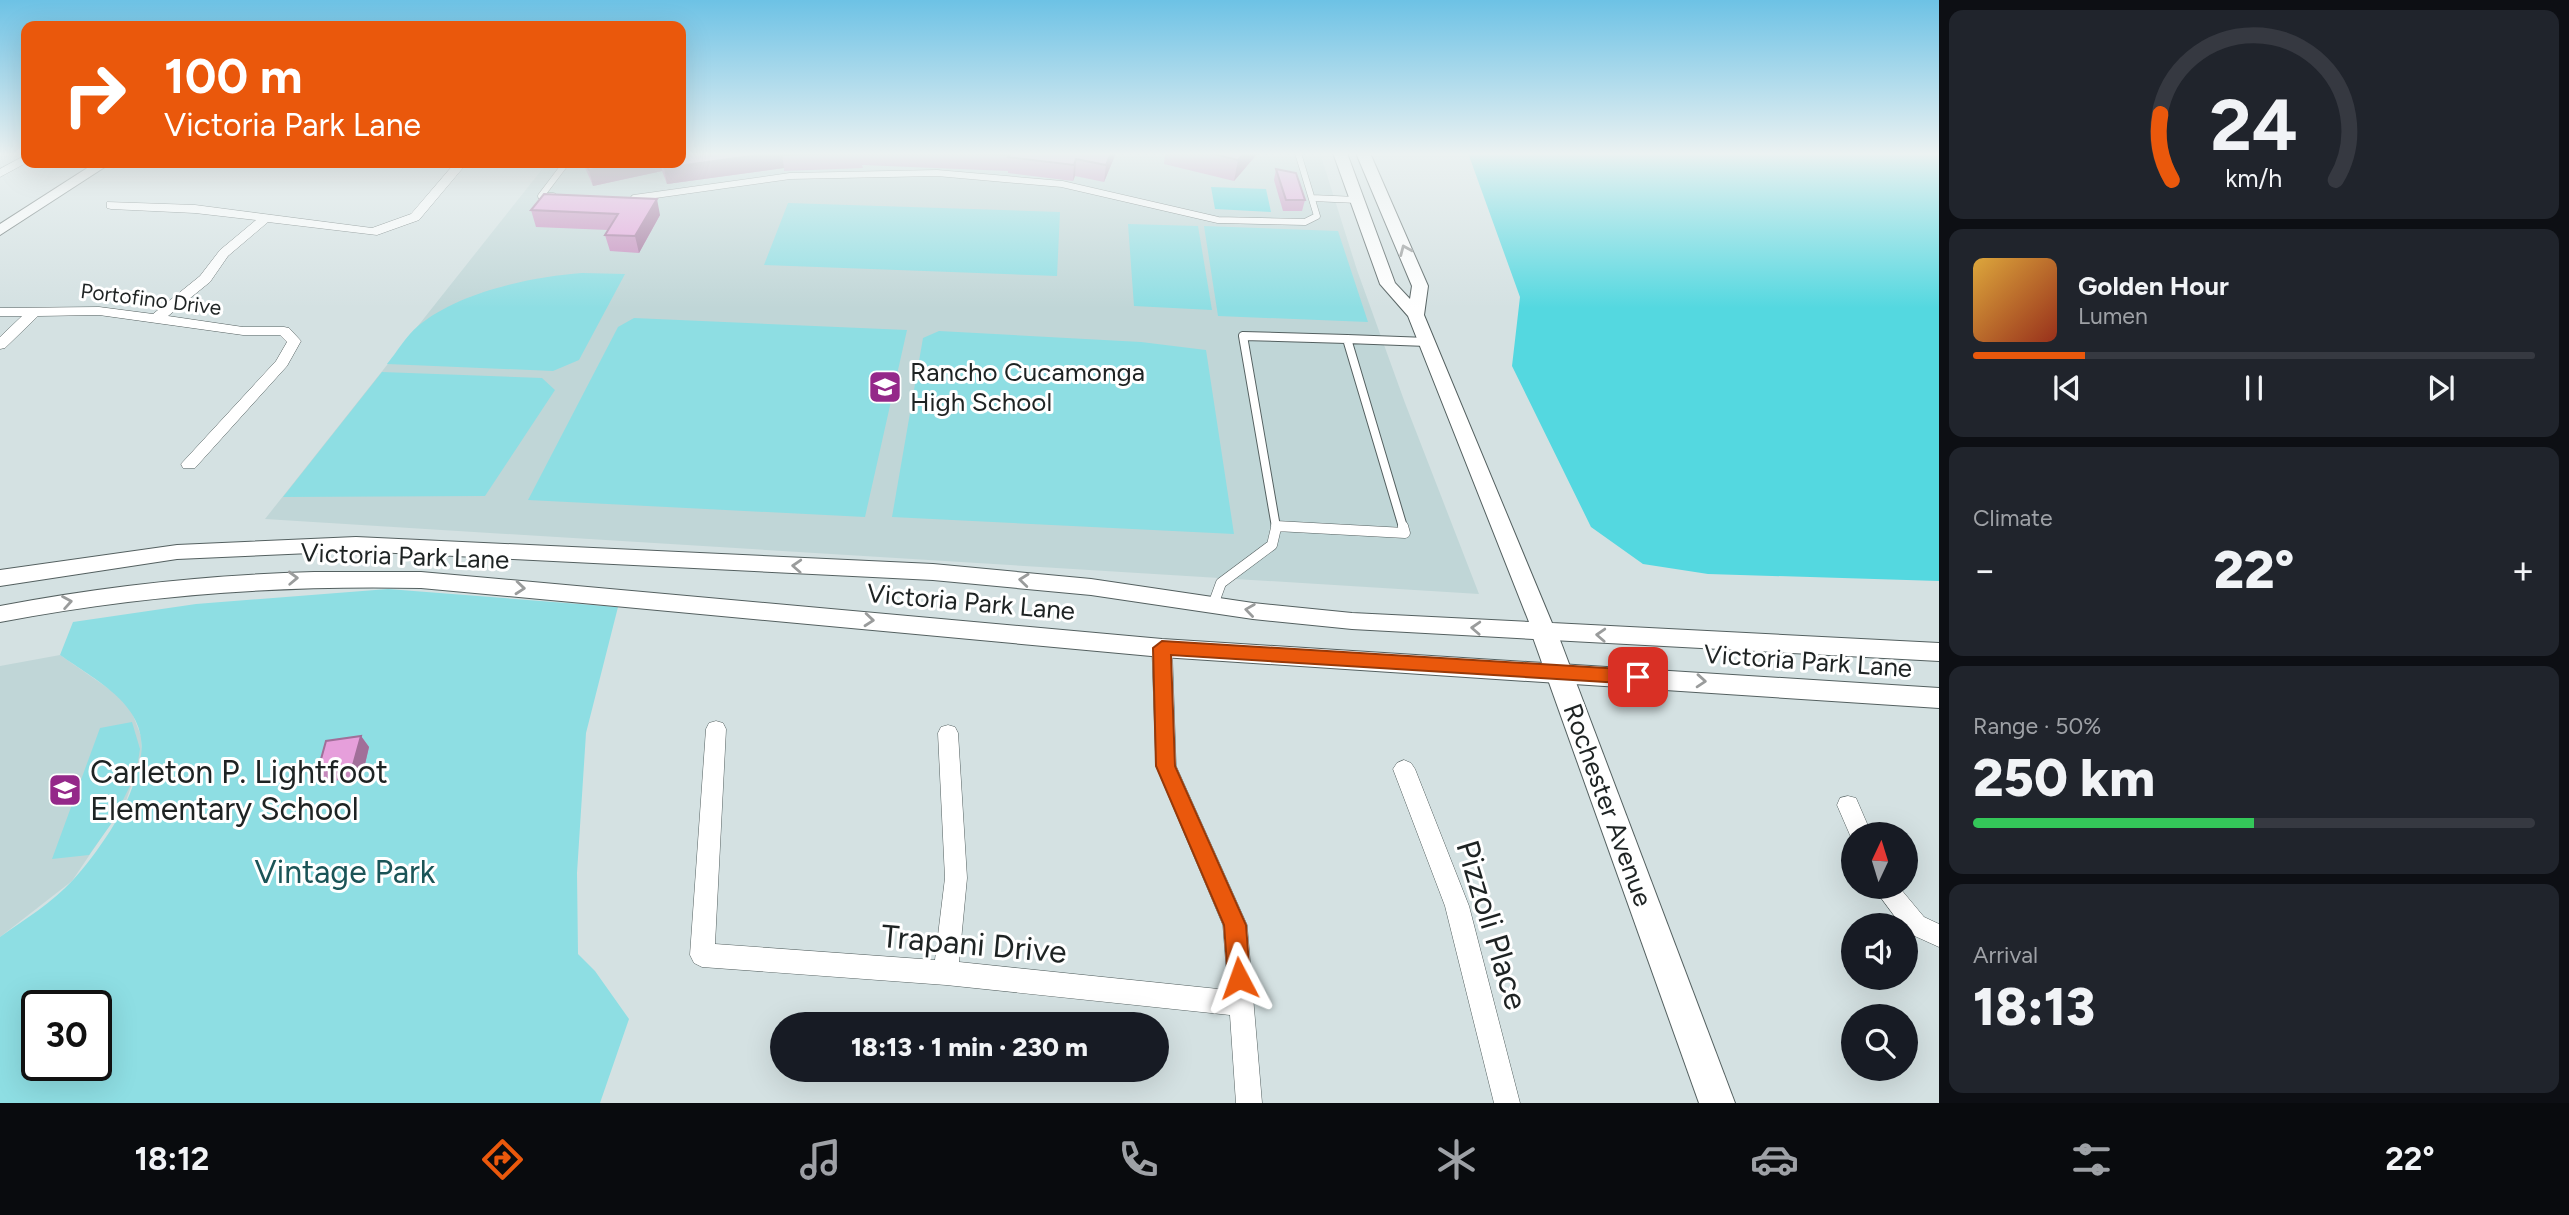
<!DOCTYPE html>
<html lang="en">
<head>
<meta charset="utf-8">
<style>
	body { margin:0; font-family:Figtree,sans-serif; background:#20242c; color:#f1f3f6; height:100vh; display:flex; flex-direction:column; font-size:26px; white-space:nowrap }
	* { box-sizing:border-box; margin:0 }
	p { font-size:23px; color:#9ea1a6 }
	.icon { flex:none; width:38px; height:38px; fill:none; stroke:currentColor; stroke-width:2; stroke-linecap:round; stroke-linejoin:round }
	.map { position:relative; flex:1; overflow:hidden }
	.side { display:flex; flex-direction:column; gap:10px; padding:10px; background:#0d0f14; width:630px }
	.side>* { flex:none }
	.guide { position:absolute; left:21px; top:21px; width:665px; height:147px; border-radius:14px; box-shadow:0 7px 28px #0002; background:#ea580c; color:#fff; overflow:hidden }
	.needle { width:46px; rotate:4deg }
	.buttons { position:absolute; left:1841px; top:822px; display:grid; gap:14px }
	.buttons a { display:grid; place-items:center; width:77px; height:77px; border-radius:50%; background:#171b24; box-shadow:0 7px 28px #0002; font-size:35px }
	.speed { position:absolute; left:21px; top:990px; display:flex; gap:14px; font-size:35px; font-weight:700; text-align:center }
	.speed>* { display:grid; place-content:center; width:91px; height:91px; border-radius:50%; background:#171b24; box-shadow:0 7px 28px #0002; line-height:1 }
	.speed .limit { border:4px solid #111; border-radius:10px; background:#fff; color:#111 }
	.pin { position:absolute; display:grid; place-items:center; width:60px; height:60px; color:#fff; margin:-30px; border-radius:14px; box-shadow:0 4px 10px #0006 }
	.me { position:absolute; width:77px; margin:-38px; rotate:356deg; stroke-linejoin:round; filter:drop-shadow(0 0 5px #0008) }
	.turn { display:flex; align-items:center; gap:24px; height:147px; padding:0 28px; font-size:32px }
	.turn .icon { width:91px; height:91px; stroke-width:2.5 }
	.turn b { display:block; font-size:49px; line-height:60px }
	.big { font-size:52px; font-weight:800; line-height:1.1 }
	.side .card { flex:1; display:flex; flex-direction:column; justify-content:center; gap:10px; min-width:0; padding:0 24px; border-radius:14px; background:#20242c }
	.side .dial { align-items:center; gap:0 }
	.dial svg { height:182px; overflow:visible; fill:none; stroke:#363941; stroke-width:7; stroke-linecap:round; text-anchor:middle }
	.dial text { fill:#f1f3f6; stroke:none }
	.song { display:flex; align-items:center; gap:21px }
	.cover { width:84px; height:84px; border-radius:10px; background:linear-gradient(135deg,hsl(40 70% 55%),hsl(10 70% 35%)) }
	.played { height:7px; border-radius:4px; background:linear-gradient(90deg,#ea580c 20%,#363941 20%) }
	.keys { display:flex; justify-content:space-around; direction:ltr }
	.heat { display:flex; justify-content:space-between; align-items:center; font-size:38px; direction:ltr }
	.charge { height:10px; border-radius:5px; background:linear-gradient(90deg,#34c759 50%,#363941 0) }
	.trip { position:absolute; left:770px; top:1012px; width:399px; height:70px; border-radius:35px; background:#171b24; box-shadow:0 7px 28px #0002; font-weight:800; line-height:70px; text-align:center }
	.dock { display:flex; height:112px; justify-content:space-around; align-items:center; background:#090b0e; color:#9ea1a6 }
	.dock .icon { width:49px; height:49px }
	.dock .selected { color:#ea580c }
	.dock b { font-size:32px; color:#f1f3f6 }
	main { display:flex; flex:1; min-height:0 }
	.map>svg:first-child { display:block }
	.built { fill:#c0d6d7 }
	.green { fill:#8edee3; fill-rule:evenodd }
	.water { fill:#54d8e0 }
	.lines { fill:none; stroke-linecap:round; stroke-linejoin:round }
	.service-far2-casing { stroke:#546060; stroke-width:7 }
	.service-far1-casing { stroke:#546060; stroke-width:10 }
	.service-casing { stroke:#546060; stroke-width:11 }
	.minor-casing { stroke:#546060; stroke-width:1 }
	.tertiary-casing { stroke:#546060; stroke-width:2 }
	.secondary-casing { stroke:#546060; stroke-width:2 }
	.service-far2 { stroke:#fff; stroke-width:6 }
	.service-far1 { stroke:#fff; stroke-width:8 }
	.service { stroke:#fff; stroke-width:10 }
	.minor { fill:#fff; fill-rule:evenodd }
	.tertiary { fill:#fff; fill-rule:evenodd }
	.secondary { fill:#fff; fill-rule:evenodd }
	.wall { fill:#c689bc }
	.shaded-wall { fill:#a16f99 }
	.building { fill:#e69fdb; stroke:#a16f99; stroke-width:2 }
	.oneway { stroke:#9a9c9c }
	.route { fill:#ea580c; stroke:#983908; stroke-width:2 }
	.labels { text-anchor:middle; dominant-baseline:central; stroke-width:6; stroke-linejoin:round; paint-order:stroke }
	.far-street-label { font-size:21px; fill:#1e2323; stroke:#fff }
	.poi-label { font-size:26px; fill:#1e2323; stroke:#fff; text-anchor:start }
	.street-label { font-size:26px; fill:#1e2323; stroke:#fff }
	.near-poi-label { font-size:32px; fill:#1e2323; stroke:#fff; text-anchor:start }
	.near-park-label { font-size:32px; fill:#1b5457; stroke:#fff }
	.near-street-label { font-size:32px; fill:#1e2323; stroke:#fff }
</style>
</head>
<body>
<main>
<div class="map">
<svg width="1939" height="1103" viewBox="0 0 1939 1103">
	<rect width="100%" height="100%" fill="#d4e1e2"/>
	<!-- built -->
	<path class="built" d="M681 153H1320L1357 270 1405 403 1479 594 265 519 547 163H681Z
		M60 655 115 693 131 710 141 736 142 754 126 801 72 881 0 937V666Z"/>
	<!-- green -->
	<path class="green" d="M788 203 1060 212 1057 276 764 265Z
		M1128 224 1198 226 1212 310 1134 306Z
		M1204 226 1338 231 1368 322 1218 316Z
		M582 273 625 274 579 360 553 371 387 364C397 352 406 336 418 326 459 292 530 277 582 273Z
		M634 318 907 330 865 517 528 500 618 327Z
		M939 331 1141 342 1206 350 1234 534 892 517 923 338Z
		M382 372 542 378 555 390 485 496 283 497Z
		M388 589 618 607 586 733 577 873 578 954 595 971 629 1019 600 1103H0V937C24 920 53 902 73 880 95 856 130 807 136 774L111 824 89 855 52 859 100 728 132 722 140 749 136 774C160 712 103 685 60 655L73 622 196 604ZM37 1006H96V1066H37Z"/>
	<!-- water -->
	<path class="water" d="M1468 153H1939V581L1708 574 1643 564 1591 527 1512 366 1520 297Z
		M1211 187 1266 189 1271 212 1215 209Z"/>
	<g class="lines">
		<defs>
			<path id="service-far2" d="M553 196H541L566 163
				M634 198 790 176 937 173 1062 184 1218 220 1305 222 1317 216 1298 153
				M1312 198 1357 200"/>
			<path id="service-far1" d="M1347 339 1427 342
				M1347 339 1403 527
				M1276 527 1243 336 1347 339"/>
			<path id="service" d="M1276 526 1405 533 1403 526
				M1213 605 1221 583 1272 545 1276 528"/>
			<path id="minor" d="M26 155V163L0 177V169Z
				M455 163H467L419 220 377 235 268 222 228 256 210 282 168 316 243 327H284L289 328 301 341 287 366 195 468H183L181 464 276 361 287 342 280 335H243L99 315 38 316 5 348 0 349V337L22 316H0V308L99 307 153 314 200 276 220 250 256 220 195 213 111 209 107 208V202L195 205 372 228 411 214Z
				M1162 641 1169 643 1172 648 1176 766 1247 925 1262 1103H1236L1230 1015 946 985 702 967 694 963 690 955 706 729 709 723 716 721 723 723 726 729 715 944 935 960 945 878 938 733 941 727 948 725 955 727 958 733 967 878 959 962 1228 990 1223 925 1156 766 1152 648 1155 643Z
				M1404 760 1411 763 1415 769 1469 906 1520 1103H1494L1445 906 1393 769 1397 763Z
				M1848 796 1856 798 1872 835H1853V842L1837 805 1840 798Z
				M1873 887H1899L1924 917 1939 924V947L1908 933 1906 926H1902Z"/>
			<path id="tertiary" d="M1333 153H1347L1395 283 1410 299 1412 286 1356 153H1370L1428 286 1424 315 1552 623 1939 643V661L1352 629 1253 619 1091 595 933 580 356 551 177 559 0 586V570L177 545 356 537 933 564 1091 579 1253 603 1352 613 1529 622 1408 316 1380 284Z
				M95 163H111L0 235V224Z
				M314 572H421L1162 639 1939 688V708L1162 657 421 588C279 585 140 595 0 622V606C104 586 208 575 314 572Z"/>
			<path id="secondary" d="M1544 622 1553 625 1557 632 1735 1103H1699L1531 632 1535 625Z"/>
		</defs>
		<!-- service-far2 casing -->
		<use href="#service-far2" class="service-far2-casing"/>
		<!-- service-far1 casing -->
		<use href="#service-far1" class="service-far1-casing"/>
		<!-- service casing -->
		<use href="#service" class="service-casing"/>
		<!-- minor casing -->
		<use href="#minor" class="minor-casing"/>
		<!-- tertiary casing -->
		<use href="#tertiary" class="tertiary-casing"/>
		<!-- secondary casing -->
		<use href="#secondary" class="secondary-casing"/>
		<!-- service-far2 -->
		<use href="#service-far2" class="service-far2"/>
		<!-- service-far1 -->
		<use href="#service-far1" class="service-far1"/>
		<!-- service -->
		<use href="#service" class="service"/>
		<!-- minor -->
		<use href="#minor" class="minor"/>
		<!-- tertiary -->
		<use href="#tertiary" class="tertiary"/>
		<!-- secondary -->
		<use href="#secondary" class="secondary"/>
	</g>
	<!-- wall -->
	<path class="wall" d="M681 153H1116L1104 182 1075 176 1073 181 1008 173V171L862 165 863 168 784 171V168L667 184 662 171 593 186 583 163H681Z
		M1165 153H1258L1234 181 1164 164Z
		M1276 169 1305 200 1302 211H1283L1274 180Z
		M531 210 660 215 639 253 610 251 605 235 608 230 536 227Z
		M361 736 369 747 362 777 327 782 318 770Z"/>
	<!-- shaded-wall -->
	<path class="shaded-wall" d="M772 153H782L784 168 667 184 664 168Z
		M1111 153H1116L1104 182 1106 165Z
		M1244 153H1258L1234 181 1238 160Z
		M1076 159 1075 176 1073 181 1074 165Z
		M624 163H661L662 171 593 186 589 170Z
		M657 199 660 215 639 253 635 236Z
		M361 736 369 747 362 777 353 765Z"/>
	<!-- building -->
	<path class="building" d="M681 153H772L664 168 662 163H681Z
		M782 153H826L782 155Z
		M977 153H1111L1106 165 1076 159 1074 165 1008 157 1010 155Z
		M1210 153H1244L1238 160Z
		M585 163H624L589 170Z
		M1276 169 1296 173 1305 200H1286Z
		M544 194 657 199 635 236 605 235 618 214 531 210Z
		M361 736 353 765 318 770 326 741Z"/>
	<!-- one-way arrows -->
	<defs><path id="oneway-chevron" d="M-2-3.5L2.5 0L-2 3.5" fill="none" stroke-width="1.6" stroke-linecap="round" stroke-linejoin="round" transform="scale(1.75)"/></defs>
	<g class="oneway">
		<use href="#oneway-chevron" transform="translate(1405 250) rotate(-113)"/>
		<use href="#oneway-chevron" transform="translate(797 566) rotate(-177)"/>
		<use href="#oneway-chevron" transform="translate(293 578) rotate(-2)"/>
		<use href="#oneway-chevron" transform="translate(1024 580) rotate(-174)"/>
		<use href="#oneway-chevron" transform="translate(520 588) rotate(5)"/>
		<use href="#oneway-chevron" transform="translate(67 602) rotate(-10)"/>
		<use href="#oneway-chevron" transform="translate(1250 610) rotate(-172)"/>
		<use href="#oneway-chevron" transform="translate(869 620) rotate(5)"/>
		<use href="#oneway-chevron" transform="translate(1476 628) rotate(-177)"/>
		<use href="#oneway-chevron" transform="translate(1601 635) rotate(-177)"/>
		<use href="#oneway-chevron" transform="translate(1701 681) rotate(4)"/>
	</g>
	<!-- sky -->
	<linearGradient id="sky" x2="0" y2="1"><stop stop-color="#6dc2e5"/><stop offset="0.5" stop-color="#ecf2f2"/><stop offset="1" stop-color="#ecf2f2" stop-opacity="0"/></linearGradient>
	<rect width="1939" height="308" fill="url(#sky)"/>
	<!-- route -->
	<path class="route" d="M1162 641 1638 670 1647 677 1638 684 1171 655 1175 766 1246 925 1250 978 1247 985 1239 988 1231 985 1228 978 1224 925 1156 766 1153 648Z"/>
	<!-- icons -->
	<defs>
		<symbol id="school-square" viewBox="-11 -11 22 22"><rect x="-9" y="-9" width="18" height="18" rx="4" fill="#942889" stroke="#fff"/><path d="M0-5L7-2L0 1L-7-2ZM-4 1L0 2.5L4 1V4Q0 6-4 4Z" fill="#fff"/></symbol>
	</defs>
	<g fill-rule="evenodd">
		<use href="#school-square" x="866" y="368" width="38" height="38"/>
		<use href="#school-square" x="46" y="771" width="38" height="38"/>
	</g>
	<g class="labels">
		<!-- far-street labels -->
		<g class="far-street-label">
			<text transform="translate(151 299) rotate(7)">Portofino Drive</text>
		</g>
		<!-- poi labels -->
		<g class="poi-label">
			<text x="910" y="372">Rancho Cucamonga<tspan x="910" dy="30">High School</tspan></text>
		</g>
		<!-- street labels -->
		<g class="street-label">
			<text transform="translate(405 556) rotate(2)">Victoria Park Lane</text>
			<text transform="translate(971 602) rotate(5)">Victoria Park Lane</text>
			<text transform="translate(1808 661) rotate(4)">Victoria Park Lane</text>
			<text transform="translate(1608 805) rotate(70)">Rochester Avenue</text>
		</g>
		<!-- near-poi labels -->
		<g class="near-poi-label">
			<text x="90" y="772">Carleton P. Lightfoot<tspan x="90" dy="37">Elementary School</tspan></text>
		</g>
		<!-- near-park labels -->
		<g class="near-park-label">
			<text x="345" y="872">Vintage Park</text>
		</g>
		<!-- near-street labels -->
		<g class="near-street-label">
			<text transform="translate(1492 925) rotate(73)">Pizzoli Place</text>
			<text transform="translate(974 944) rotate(5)">Trapani Drive</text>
		</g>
	</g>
</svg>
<div class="buttons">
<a><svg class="needle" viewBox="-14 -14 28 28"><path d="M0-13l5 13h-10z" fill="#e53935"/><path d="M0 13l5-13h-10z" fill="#9ea1a6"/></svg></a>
<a><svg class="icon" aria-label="sound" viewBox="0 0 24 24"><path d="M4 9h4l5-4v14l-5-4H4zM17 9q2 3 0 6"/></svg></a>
<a><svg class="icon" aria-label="search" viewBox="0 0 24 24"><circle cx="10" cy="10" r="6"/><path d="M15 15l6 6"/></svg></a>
</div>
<div class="speed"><div class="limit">30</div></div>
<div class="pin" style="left:1638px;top:677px;background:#d93025"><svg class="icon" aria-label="arrive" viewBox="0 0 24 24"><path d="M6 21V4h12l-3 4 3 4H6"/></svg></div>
<svg class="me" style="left:1239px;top:978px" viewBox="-20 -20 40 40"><path d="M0-17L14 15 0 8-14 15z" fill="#ea580c" stroke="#fff" stroke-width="4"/></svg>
<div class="trip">18:13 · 1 min · 230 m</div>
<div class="guide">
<div class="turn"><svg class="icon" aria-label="right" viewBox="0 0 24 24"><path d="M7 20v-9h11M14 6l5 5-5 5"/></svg><div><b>100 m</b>Victoria Park Lane</div></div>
</div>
</div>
<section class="side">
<div class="card dial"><svg viewBox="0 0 100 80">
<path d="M14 69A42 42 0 1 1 86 69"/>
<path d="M14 69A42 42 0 0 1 9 40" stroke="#ea580c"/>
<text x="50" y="56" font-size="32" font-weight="700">24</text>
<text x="50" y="72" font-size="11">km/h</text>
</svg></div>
<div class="card">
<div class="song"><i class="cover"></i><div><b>Golden Hour</b><p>Lumen</p></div></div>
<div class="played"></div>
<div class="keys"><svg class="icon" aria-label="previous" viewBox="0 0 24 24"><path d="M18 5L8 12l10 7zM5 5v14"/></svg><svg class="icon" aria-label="pause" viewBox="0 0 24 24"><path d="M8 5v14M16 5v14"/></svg><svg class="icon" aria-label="next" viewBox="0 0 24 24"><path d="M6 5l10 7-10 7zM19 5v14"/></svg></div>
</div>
<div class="card"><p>Climate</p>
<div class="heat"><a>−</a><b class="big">22°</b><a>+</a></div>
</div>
<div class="card"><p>Range · 50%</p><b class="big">250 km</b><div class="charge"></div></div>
<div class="card"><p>Arrival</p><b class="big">18:13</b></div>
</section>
</main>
<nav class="dock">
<b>18:12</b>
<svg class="icon selected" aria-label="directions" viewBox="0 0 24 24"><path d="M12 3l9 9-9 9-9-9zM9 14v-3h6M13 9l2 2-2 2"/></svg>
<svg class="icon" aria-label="music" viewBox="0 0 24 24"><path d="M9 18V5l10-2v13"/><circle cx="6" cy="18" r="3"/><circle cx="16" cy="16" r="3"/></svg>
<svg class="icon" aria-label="phone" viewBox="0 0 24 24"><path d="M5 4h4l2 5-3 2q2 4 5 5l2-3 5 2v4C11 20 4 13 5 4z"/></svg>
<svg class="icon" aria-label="climate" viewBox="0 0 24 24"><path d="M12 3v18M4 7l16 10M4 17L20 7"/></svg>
<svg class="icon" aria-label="car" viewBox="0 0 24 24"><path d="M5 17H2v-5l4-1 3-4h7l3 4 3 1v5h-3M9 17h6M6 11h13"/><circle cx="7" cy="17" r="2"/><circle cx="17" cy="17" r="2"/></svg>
<svg class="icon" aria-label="filters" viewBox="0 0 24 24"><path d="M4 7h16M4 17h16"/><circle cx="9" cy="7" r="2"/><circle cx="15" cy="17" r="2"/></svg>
<b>22°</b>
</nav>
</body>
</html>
